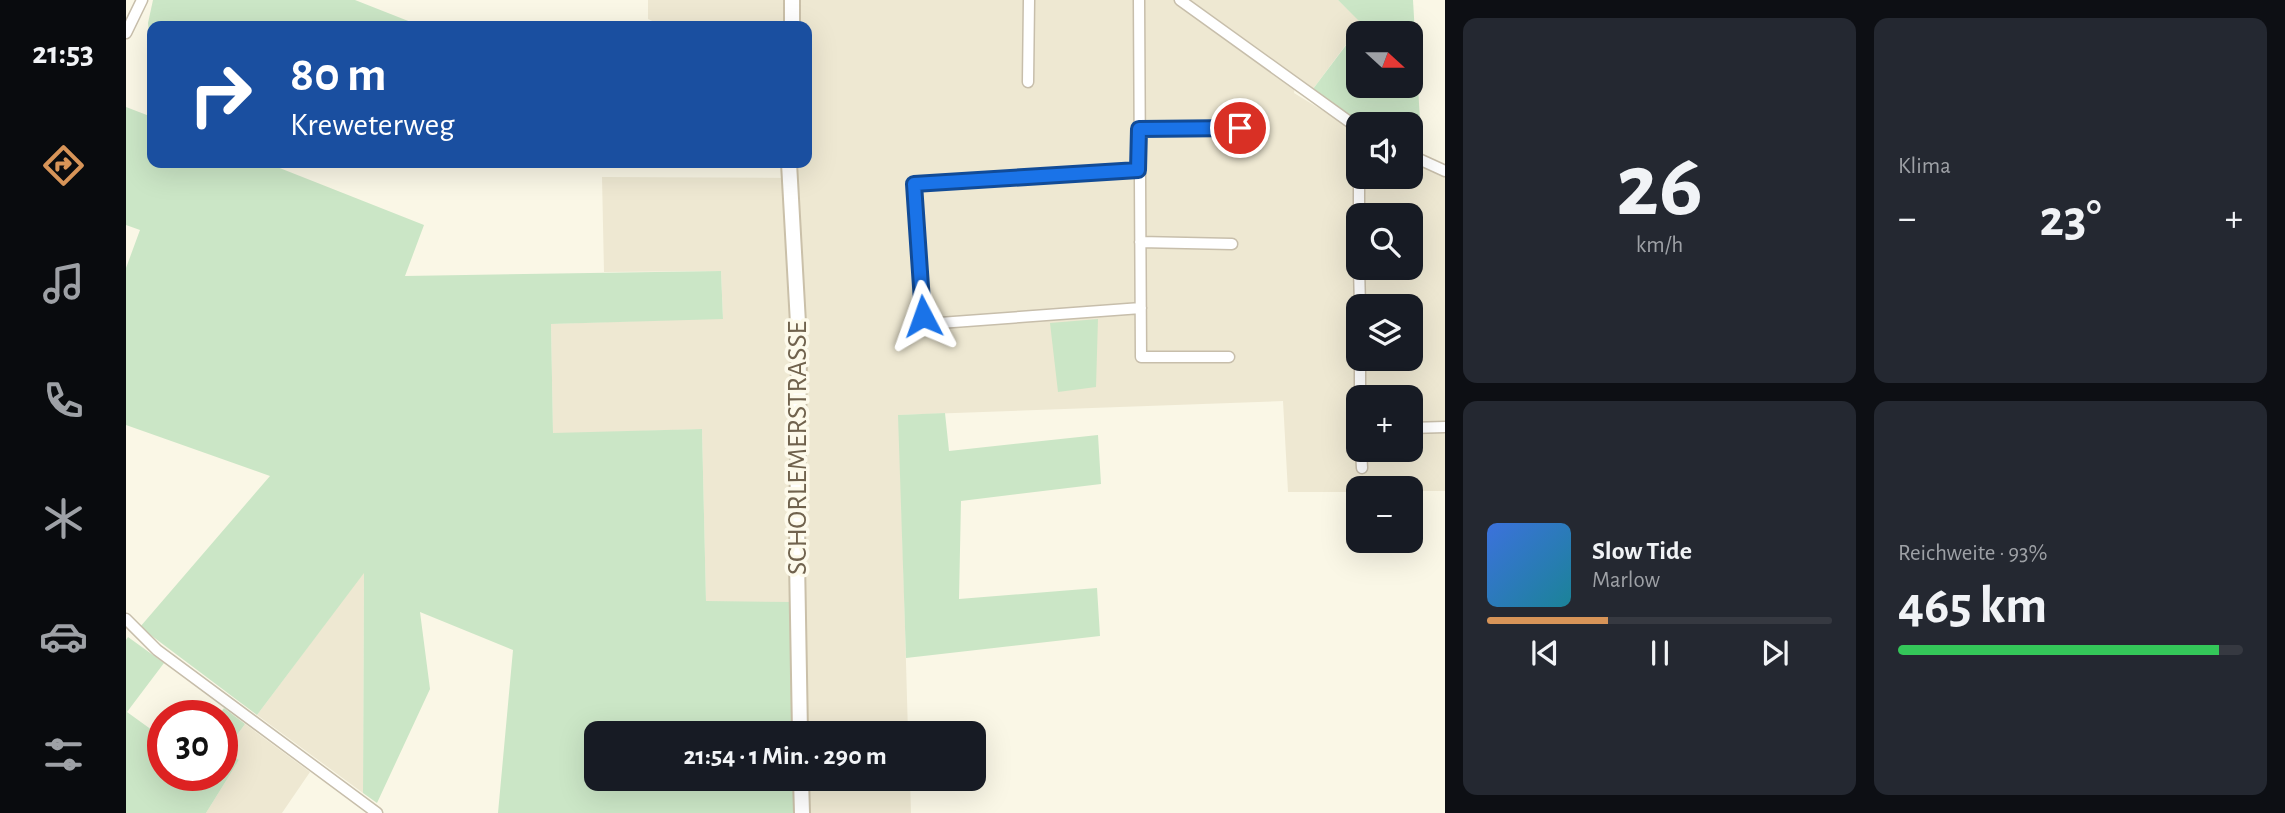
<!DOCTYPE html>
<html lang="de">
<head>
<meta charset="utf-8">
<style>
	body { margin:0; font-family:"Alegreya Sans",sans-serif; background:#242831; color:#f1f3f6; height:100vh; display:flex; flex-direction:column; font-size:26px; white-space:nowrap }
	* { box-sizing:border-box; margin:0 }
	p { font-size:23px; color:#9ea1a6 }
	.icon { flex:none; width:38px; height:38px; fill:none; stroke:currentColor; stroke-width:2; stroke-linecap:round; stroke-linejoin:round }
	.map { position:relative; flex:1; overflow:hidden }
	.sheet { display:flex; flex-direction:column; gap:18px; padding:18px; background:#0d0f14; width:840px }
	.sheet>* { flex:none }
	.guide { position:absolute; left:21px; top:21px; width:665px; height:147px; border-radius:14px; box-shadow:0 7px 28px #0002; background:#1a4fa0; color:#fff; overflow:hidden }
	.needle { width:46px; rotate:111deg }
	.controls { position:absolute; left:1220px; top:21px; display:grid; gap:14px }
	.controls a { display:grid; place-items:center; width:77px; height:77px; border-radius:14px; background:#171b24; box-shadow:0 7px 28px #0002; font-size:35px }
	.speed { position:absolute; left:21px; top:700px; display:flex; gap:14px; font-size:35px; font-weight:700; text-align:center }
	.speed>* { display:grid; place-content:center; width:91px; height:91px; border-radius:50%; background:#171b24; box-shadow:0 7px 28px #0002; line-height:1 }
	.speed .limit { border:10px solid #d22; background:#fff; color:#111 }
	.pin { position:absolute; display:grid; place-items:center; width:60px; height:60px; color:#fff; margin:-30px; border:4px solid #fff; border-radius:50%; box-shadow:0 2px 7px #0007 }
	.me { position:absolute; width:77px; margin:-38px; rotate:356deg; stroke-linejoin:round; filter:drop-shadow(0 0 5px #0008) }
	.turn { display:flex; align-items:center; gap:24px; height:147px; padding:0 28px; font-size:32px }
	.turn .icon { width:91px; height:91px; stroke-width:2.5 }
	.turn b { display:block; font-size:49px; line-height:60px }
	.big { font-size:52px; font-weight:700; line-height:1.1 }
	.sheet .tile { flex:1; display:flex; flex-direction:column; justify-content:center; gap:10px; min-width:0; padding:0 24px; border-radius:14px; background:#242831 }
	.sheet .dial { align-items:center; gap:0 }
	.dial b { font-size:91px; line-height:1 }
	.song { display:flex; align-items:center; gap:21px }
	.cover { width:84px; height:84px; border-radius:10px; background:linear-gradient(135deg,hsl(220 70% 55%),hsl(190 70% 35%)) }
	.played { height:7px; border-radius:4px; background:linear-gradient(90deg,#d79458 35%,#363941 35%) }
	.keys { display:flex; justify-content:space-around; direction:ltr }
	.heat { display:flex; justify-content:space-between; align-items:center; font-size:38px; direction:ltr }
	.charge { height:10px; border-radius:5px; background:linear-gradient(90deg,#34c759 93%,#363941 0) }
	.sheet .tiles { flex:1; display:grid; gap:18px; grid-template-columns:repeat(2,1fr) }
	.trip { position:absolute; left:458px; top:721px; width:402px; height:70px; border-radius:14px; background:#171b24; box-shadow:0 7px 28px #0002; font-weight:700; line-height:70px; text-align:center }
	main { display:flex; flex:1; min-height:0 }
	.menu { display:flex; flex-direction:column; width:126px; justify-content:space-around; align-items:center; background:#090b0e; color:#9ea1a6 }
	.menu .icon { width:49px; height:49px }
	.menu .current { color:#d79458 }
	.menu b { font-size:32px; color:#f1f3f6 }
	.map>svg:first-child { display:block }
	.residential { fill:#eee8d2; fill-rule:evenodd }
	.green { fill:#cbe6c6; fill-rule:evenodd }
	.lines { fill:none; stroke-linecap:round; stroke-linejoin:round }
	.street-casing { stroke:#c7beab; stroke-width:13 }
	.secondary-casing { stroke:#cac0a9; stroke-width:18 }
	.street { stroke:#fff; stroke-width:10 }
	.secondary { stroke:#fff; stroke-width:14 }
	.route-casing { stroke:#114b97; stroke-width:18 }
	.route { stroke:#1a73e8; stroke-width:12 }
	.labels { text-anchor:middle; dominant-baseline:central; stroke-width:7; stroke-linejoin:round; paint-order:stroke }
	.street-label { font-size:28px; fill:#70624d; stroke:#fdfaeb }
</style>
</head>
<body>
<main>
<nav class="menu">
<b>21:53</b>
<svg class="icon current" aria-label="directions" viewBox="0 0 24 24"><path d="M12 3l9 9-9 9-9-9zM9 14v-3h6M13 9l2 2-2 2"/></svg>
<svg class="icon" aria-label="music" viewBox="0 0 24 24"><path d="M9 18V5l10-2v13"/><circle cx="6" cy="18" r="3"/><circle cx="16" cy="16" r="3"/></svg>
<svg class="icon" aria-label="phone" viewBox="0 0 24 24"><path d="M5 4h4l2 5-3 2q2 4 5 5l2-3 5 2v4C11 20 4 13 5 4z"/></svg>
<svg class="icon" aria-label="climate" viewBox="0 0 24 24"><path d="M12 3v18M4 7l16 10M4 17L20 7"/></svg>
<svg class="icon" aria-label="car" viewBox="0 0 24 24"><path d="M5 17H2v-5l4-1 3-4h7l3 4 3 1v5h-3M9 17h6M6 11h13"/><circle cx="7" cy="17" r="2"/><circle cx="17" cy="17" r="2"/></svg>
<svg class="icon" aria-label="filters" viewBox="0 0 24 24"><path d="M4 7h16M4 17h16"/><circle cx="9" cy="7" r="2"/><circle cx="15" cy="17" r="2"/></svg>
</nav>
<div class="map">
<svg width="1319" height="813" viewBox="0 0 1319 813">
	<rect width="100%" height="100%" fill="#faf7e6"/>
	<!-- residential -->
	<path class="residential" d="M522 0H1212L1236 23 1187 89 1170 77 1168 93 1232 132V177H1284L1285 157 1319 173V491H1285L1284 488H1232V492H1162L1157 401 773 415 782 733H613L580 602 576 429 427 434 425 324 597 318 595 271 478 272 476 177 669 178V163H681V26H537L522 19ZM1232 215H1284V268H1232ZM1232 306H1284V359H1232ZM1232 397H1284V450H1232Z
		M238 572 237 793 131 715Z
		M119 724 184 772 156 813H80L113 760 100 750Z
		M668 779H784L785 813H668Z"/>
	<!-- green -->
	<path class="green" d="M27 0H229L295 26H26V68L22 23Z
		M1212 0H1287L1295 138C1294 146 1293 150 1285 150L1284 124H1236L1209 107 1187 89 1236 24ZM1232 33H1284V86H1232Z
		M0 107 26 117V163H141L298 225 279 276 595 271 597 319 425 324 427 433 576 429 580 601 668 602 671 729H614L613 733H471V779H668V813H372L387 650 294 612 304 689 251 803 237 793 238 573 131 715 14 627 144 476 0 425V268L14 230 0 225Z
		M972 319 970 387 932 392 924 323Z
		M819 413 823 451 972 435 975 484 835 501 833 599 971 588 974 636 780 658 772 415Z
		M2 637 38 663 1 712 37 738V775H96V716H92L98 708 119 724 100 750 113 760 80 813H0V640Z"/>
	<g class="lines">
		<defs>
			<path id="street" d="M1013 0 1015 357H1103
				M1054 0 1232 128
				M0 33 16 0
				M902 82 903 0
				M1013 129 1114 128
				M1284 155 1319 171
				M1012 170 788 184 797 316 800 324 1015 308
				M1233 177V215
				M1014 242 1106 244
				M1233 268 1234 306
				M1234 359V397
				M1284 428 1319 427
				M1235 450 1236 468
				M0 619 31 650 251 813"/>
			<path id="secondary" d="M666 0V26
				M663 163 673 341 671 560 674 733
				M675 779 676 813"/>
		</defs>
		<!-- street casing -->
		<use href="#street" class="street-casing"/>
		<!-- secondary casing -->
		<use href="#secondary" class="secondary-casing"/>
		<!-- street -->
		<use href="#street" class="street"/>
		<!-- secondary -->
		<use href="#secondary" class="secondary"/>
	</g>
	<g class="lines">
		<defs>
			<path id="route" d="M797 316 788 184 1012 170 1013 129 1114 128"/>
		</defs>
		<!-- route casing -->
		<use href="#route" class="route-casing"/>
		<!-- route -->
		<use href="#route" class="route"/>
	</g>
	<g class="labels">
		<!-- street labels -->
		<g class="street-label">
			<text transform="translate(672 448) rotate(-90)">SCHORLEMERSTRASSE</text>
		</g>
	</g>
</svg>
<div class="controls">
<a><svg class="needle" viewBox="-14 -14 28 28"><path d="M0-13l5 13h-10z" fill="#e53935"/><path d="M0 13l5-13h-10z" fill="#9ea1a6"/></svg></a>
<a><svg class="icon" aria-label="sound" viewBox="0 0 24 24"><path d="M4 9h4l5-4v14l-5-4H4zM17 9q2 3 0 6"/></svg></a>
<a><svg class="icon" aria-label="search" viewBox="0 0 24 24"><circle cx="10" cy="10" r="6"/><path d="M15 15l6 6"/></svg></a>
<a><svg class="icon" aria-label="layers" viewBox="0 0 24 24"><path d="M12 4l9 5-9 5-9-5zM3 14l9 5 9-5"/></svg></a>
<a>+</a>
<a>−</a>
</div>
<div class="speed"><div class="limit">30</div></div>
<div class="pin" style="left:1114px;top:128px;background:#d93025"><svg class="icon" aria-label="arrive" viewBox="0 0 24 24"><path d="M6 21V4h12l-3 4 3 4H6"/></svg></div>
<svg class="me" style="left:797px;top:316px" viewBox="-20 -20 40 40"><path d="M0-17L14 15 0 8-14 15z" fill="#1a73e8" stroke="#fff" stroke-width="4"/></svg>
<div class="trip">21:54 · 1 Min. · 290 m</div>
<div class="guide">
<div class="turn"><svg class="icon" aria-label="right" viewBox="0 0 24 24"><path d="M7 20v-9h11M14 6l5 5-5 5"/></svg><div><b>80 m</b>Kreweterweg</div></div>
</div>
</div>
<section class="sheet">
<div class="tiles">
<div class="tile dial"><b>26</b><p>km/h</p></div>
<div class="tile"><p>Klima</p>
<div class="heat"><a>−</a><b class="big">23°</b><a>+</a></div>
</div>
<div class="tile">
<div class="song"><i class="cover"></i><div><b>Slow Tide</b><p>Marlow</p></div></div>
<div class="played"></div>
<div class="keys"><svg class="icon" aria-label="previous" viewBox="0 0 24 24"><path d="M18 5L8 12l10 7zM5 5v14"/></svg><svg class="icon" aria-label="pause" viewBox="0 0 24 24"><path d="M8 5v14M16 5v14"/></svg><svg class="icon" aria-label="next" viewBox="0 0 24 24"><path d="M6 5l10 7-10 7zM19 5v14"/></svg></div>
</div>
<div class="tile"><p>Reichweite · 93%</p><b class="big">465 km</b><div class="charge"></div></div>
</div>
</section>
</main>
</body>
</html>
